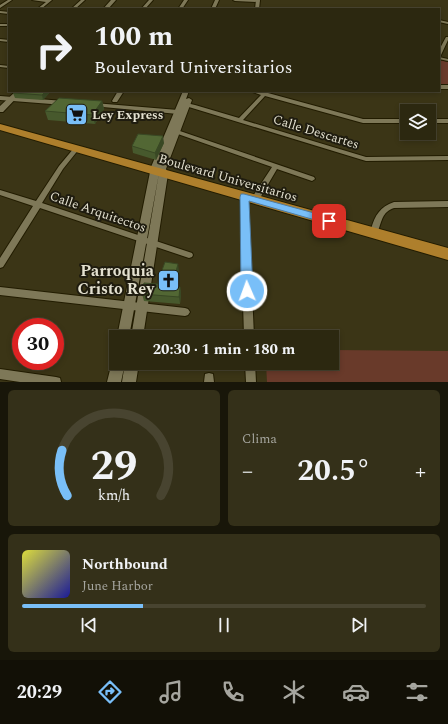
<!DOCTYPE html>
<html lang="es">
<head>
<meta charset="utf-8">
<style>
	body { margin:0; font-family:Spectral,serif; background:#343019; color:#f1f3f6; height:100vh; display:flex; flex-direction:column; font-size:15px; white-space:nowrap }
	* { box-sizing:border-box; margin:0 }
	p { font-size:13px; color:#a6a69f }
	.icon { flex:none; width:22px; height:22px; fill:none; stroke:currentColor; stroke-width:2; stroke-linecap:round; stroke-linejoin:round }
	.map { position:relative; height:382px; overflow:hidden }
	.details { display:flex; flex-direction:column; gap:8px; padding:8px; background:#181609; flex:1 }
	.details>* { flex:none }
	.banner { position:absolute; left:8px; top:8px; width:432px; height:84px; border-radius:0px; box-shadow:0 2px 6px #0003,0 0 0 1px #484430; background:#2c2810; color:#f1f3f6; overflow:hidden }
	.buttons { position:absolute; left:400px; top:104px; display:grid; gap:8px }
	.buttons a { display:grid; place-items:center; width:36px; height:36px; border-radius:0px; background:#2c2810; box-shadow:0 2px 6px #0003,0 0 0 1px #484430; font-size:20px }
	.speed { position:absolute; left:12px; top:318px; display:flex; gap:8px; font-size:20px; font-weight:700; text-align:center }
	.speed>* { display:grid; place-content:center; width:52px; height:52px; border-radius:50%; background:#2c2810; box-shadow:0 2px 6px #0003,0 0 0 1px #484430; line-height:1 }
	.speed .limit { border:6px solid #d22; background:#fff; color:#111 }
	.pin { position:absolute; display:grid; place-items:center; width:34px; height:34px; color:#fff; margin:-17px; border-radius:8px; box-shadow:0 2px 6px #0006 }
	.me { position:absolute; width:44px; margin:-22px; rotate:358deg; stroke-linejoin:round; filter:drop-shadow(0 0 3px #0008) }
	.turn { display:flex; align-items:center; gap:14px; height:84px; padding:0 20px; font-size:18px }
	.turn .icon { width:52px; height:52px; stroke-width:2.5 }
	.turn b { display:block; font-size:28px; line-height:34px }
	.big { font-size:30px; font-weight:700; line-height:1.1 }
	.details .widget { flex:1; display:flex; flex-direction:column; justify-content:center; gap:6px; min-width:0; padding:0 14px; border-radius:6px; background:#343019 }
	.details .dial { align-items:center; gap:0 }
	.dial svg { height:104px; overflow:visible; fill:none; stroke:#484430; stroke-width:7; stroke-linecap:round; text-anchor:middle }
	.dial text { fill:#f1f3f6; stroke:none }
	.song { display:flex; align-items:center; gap:12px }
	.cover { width:48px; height:48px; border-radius:6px; background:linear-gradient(135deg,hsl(60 70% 55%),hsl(240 70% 35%)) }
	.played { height:4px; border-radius:2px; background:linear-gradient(90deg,#79bff8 30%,#484430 30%) }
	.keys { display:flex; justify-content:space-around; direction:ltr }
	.heat { display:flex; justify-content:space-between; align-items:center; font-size:22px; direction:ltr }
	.details .tiles { flex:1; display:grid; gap:8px; grid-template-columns:1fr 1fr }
	.widget:last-child { grid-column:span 2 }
	.trip { position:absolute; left:109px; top:330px; width:230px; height:40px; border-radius:0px; background:#2c2810; box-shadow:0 2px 6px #0003,0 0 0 1px #484430; font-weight:700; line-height:40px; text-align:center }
	.dock { display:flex; height:64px; justify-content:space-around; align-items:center; background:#121006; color:#a6a69f }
	.dock .icon { width:28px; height:28px }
	.dock .active { color:#79bff8 }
	.dock b { font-size:18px; color:#f1f3f6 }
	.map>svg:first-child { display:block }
	.green { fill:#693a2a }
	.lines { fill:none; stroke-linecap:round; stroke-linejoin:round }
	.minor-casing { stroke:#221c00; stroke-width:2 }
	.tertiary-casing { stroke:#221c00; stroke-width:2 }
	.primary-casing { stroke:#221c00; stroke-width:2 }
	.minor { fill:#7e7858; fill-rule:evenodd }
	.tertiary { fill:#7e7858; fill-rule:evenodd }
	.primary { fill:#ae7f2c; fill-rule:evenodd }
	.wall { fill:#47592d }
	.shaded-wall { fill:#394824 }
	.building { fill:#526734; stroke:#394824 }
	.route { fill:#79bff8; stroke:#4f7ca1 }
	.labels { text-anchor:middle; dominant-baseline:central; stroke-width:4; stroke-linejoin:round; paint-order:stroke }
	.poi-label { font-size:13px; font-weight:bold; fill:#e4e1d0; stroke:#1f1c0f; text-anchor:start }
	.street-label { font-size:13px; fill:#e4e1d0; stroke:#1f1c0f }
	.near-poi-label { font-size:16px; font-weight:bold; fill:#e4e1d0; stroke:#1f1c0f; text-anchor:end }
</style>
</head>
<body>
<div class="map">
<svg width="448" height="382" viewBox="0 0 448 382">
	<rect width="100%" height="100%" fill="#3b3516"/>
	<!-- green -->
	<path class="green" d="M439 60 448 62V85H439Z
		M332 350 448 351V382H267L266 363H332Z"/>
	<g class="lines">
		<defs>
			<path id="minor" d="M8 0H12L0 8V5Z
				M32 0H52L41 9H37L46 2Z
				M81 0H85L75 9H71Z
				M149 0H153L145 9H141Z
				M184 0H188L182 9H178Z
				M215 0H219L215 9H211Z
				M233 0H258L260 1 258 2 235 1Z
				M252 8H370L372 9H250Z
				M0 11 9 12V14L0 13Z
				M439 20 448 22V24L439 22Z
				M0 24H9V26H0Z
				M446 37H448V40L441 55 439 56V50Z
				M0 39 9 40V42L0 41Z
				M439 57 448 59V61L439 59Z
				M0 65 9 66V68L0 67Z
				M439 85H448V89H439Z
				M118 91H124L117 102H113L112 101Z
				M250 91 263 92 268 91V93L363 119H407V123H363L265 96 243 120 366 157 448 156V160L366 161 179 104 182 102 195 105 239 118 261 95Z
				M0 96 64 101 67 103 64 105 0 100Z
				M94 103 178 110 181 112 178 114 92 106 91 105Z
				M429 119H448V123H429Z
				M177 130 314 177 315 179 312 181 277 169 260 198H254L253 196 272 167 175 133V131Z
				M76 147 79 149 63 169 42 203 192 253 193 255 192 257 189 258 40 208 3 267 0 268V258L33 206 0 195V190L36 201 59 166 74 148Z
				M244 194 248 197 254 337H244L240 197Z
				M448 201V207L394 208C382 212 382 221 378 231H372L371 229C375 215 380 207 394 202Z
				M0 287 185 308 188 309 190 312 188 315 185 316 0 295Z
				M245 363H255L256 382H246Z
				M0 369 56 377 60 378 61 382H20L0 379Z
				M209 373 213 374 214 382H204L205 374Z"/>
			<path id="tertiary" d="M111 0H116L108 9H103Z
				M256 0H260L259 9H255Z
				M16 91H23L3 112H0V106Z
				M183 91H189L186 99 189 98 192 100 166 169 168 174 143 337H131L159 173 129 337H117L151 167Z
				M116 357V363H125L121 382H107L113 358Z
				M125 363H139L136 382H122Z"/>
			<path id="primary" d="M0 124 448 248V260L0 130Z"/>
		</defs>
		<!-- minor casing -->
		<use href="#minor" class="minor-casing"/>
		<!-- tertiary casing -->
		<use href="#tertiary" class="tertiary-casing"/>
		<!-- primary casing -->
		<use href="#primary" class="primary-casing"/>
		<!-- minor -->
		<use href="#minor" class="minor"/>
		<!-- tertiary -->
		<use href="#tertiary" class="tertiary"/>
		<!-- primary -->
		<use href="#primary" class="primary"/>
	</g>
	<!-- wall -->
	<path class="wall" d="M51 91 43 100 15 98 13 93Z
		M102 101 104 109 95 124 48 120 45 111Z
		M164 143 156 160 133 153 132 146Z
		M179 271 175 286 180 287 181 294 180 304 144 301 142 294 157 284Z"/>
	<!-- shaded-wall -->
	<path class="shaded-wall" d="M46 91H51L43 100 42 95Z
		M102 101 104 109 95 124 92 115Z
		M163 136 164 143 156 160 155 153Z
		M178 264 179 271 173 293 172 286Z
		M180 287 181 294 180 304 179 297Z"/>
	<!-- building -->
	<path class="building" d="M16 91H46L42 95 13 93Z
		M59 98 102 101 92 115 45 111Z
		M138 134 163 136 155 153 132 146Z
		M165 262 178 264 172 286 180 287 179 297 142 294 144 283 157 284Z"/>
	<!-- route -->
	<path class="route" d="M241 194H244L329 217 332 218 334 221 332 223 329 224 249 201 253 291 251 295 247 296 243 295 241 291 240 197Z"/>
	<!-- icons -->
	<defs>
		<symbol id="supermarket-square" viewBox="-11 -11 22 22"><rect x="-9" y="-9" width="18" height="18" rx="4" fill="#79bff8" stroke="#1f1c0f"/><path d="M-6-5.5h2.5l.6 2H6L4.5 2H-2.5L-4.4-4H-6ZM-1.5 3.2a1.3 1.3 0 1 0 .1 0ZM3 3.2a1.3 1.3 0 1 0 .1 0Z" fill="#111"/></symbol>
		<symbol id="church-square" viewBox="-11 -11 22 22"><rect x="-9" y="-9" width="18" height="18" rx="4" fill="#79bff8" stroke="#1f1c0f"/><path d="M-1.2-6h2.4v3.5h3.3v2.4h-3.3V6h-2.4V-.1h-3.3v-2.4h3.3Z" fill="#111"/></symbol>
	</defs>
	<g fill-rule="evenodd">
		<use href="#supermarket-square" x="64" y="102" width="25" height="25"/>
		<use href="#church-square" x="156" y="268" width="25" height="25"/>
	</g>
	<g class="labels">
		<!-- poi labels -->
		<g class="poi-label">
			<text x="92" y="115">Ley Express</text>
		</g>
		<!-- street labels -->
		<g class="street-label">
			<text transform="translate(316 132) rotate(17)">Calle Descartes</text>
			<text transform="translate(228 178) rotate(16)">Boulevard Universitarios</text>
			<text transform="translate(98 212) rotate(19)">Calle Arquitectos</text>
		</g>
		<!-- near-poi labels -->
		<g class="near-poi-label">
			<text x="154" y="271">Parroquia<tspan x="154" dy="18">Cristo Rey</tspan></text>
		</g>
	</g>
</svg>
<div class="buttons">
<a><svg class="icon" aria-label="layers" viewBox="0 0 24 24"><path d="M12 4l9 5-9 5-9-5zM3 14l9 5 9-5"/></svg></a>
</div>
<div class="speed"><div class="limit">30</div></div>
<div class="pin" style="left:329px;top:221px;background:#d93025"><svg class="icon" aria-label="arrive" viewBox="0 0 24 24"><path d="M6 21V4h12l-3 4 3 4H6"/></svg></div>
<svg class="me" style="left:247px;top:291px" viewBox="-20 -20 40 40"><circle r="17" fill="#79bff8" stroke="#fff" stroke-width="3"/><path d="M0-11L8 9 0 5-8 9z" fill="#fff"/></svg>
<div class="trip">20:30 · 1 min · 180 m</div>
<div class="banner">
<div class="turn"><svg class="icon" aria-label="right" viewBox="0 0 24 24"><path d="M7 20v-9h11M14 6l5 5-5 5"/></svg><div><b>100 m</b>Boulevard Universitarios</div></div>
</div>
</div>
<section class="details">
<div class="tiles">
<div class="widget dial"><svg viewBox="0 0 100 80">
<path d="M14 69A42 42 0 1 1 86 69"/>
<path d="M14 69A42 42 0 0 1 10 34" stroke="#79bff8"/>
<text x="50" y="56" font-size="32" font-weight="700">29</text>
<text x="50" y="72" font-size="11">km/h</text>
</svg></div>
<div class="widget"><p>Clima</p>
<div class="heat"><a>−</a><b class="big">20.5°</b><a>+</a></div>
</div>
<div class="widget">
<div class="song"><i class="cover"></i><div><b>Northbound</b><p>June Harbor</p></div></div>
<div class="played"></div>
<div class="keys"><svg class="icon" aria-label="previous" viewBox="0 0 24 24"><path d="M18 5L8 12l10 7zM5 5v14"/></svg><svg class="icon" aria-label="pause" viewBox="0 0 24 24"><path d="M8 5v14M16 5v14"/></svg><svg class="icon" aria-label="next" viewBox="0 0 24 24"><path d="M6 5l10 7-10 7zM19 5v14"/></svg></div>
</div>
</div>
</section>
<nav class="dock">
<b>20:29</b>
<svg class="icon active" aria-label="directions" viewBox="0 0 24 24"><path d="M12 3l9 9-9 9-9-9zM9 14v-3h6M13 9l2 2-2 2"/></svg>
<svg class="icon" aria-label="music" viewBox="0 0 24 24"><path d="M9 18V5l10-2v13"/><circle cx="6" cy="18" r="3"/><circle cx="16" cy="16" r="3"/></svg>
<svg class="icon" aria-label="phone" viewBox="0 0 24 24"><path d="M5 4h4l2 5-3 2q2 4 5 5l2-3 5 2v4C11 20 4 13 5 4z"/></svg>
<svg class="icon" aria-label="climate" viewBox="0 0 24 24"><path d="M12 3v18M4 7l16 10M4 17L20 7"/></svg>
<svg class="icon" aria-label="car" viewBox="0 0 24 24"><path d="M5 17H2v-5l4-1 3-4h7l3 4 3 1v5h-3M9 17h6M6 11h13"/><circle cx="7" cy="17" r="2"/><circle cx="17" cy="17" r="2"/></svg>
<svg class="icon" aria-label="filters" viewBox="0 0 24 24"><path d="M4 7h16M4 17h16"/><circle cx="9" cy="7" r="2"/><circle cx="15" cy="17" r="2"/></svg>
</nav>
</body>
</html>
